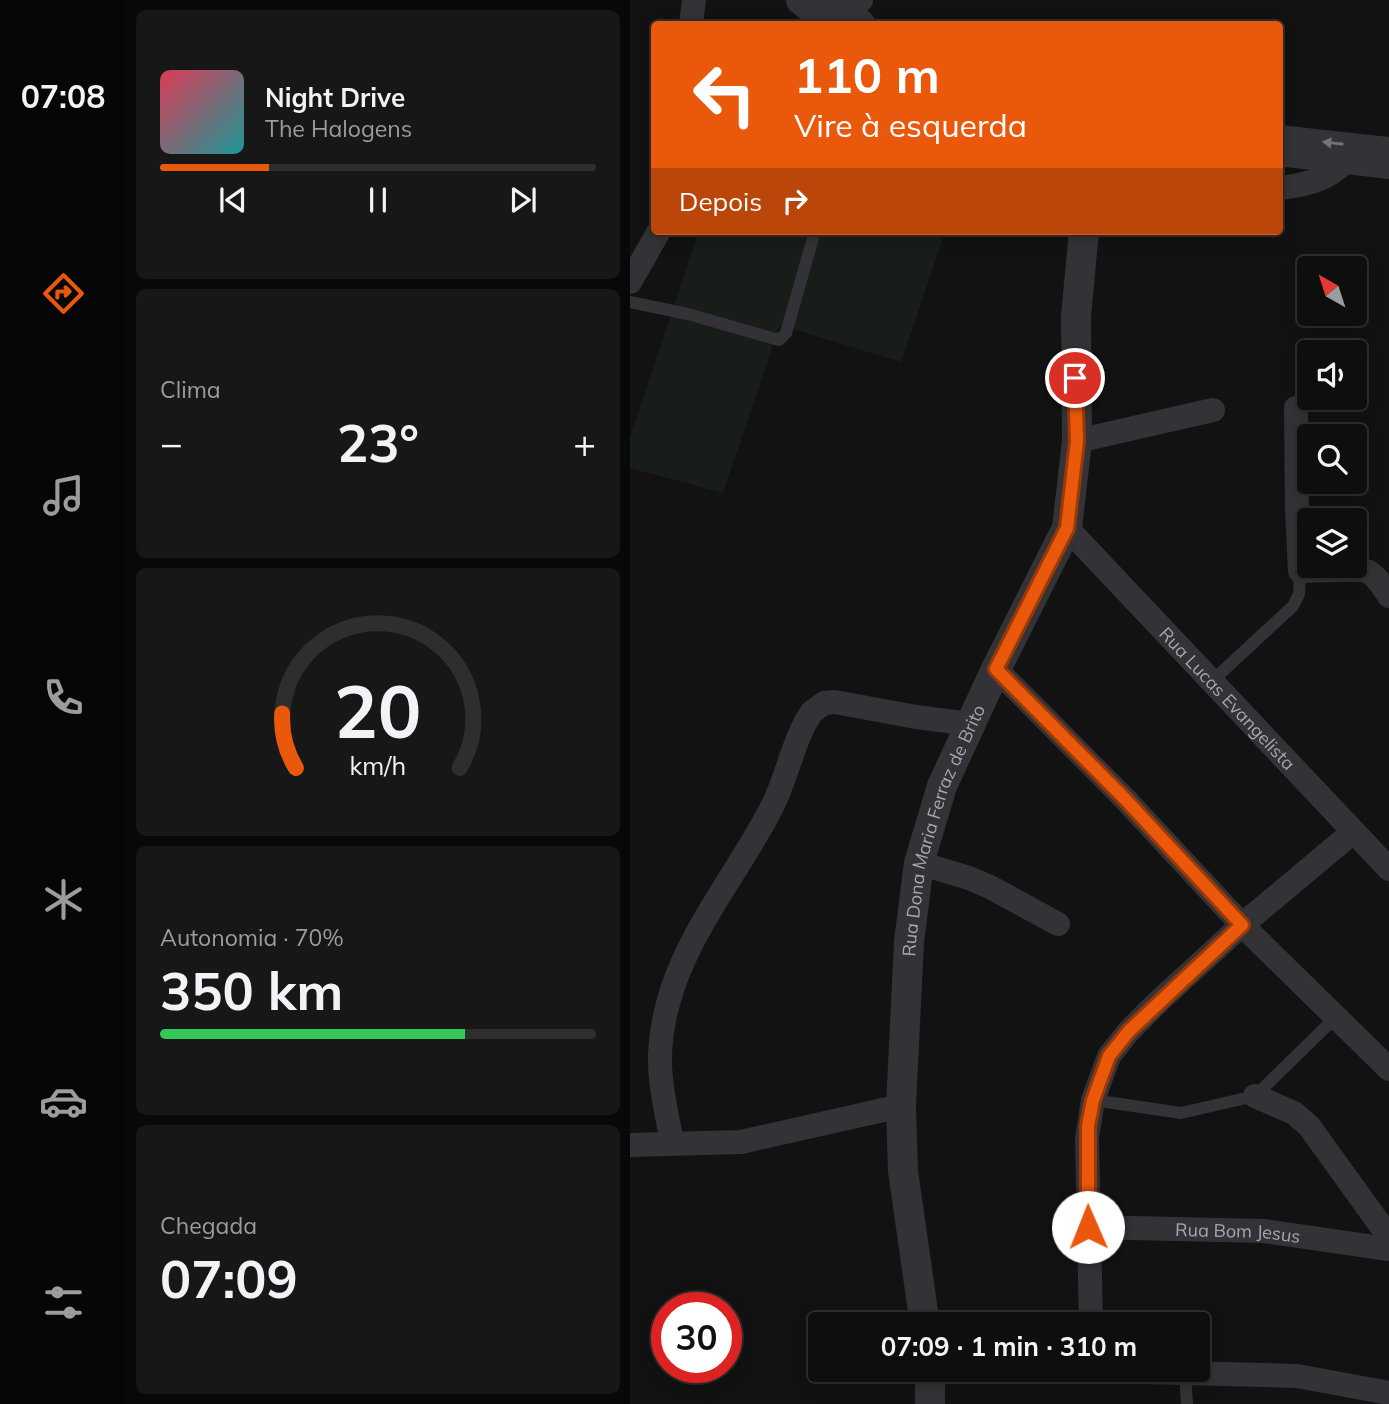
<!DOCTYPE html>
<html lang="pt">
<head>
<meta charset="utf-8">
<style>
	body { margin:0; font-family:Mulish,sans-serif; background:#171717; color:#f1f3f6; height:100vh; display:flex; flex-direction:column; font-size:26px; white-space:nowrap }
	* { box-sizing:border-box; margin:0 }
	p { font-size:23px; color:#9b9c9e }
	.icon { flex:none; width:38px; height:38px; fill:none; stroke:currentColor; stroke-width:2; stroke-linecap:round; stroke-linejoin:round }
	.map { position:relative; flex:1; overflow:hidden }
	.details { display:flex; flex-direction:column; gap:10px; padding:10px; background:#080808; width:504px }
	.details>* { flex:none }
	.banner { position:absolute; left:21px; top:21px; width:632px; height:214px; border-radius:7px; box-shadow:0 4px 18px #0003,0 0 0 2px #2e2e2e; background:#ea580c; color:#fff; overflow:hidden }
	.needle { width:46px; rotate:321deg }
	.controls { position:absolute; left:667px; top:256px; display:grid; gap:14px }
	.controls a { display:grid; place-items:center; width:70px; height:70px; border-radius:7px; background:#0e0e0e; box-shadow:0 4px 18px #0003,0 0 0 2px #2e2e2e; font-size:35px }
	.speed { position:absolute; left:21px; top:1292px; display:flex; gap:14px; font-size:35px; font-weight:700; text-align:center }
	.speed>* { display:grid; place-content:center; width:91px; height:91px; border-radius:50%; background:#0e0e0e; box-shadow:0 4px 18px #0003,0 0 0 2px #2e2e2e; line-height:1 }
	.speed .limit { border:10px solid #d22; background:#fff; color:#111 }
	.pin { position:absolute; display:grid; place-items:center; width:60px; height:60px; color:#fff; margin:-30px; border:4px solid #fff; border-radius:50%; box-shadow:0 2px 7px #0007 }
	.me { position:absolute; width:77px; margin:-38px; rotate:359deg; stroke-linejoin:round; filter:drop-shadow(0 0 5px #0008) }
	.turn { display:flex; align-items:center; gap:24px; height:147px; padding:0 28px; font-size:32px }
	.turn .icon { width:91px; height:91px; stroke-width:2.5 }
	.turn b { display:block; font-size:49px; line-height:60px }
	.then { display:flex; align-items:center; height:66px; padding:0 28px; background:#0003; gap:14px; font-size:26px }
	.big { font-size:52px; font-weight:700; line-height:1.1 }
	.details .tile { flex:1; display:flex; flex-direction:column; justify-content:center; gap:10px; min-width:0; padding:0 24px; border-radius:10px; background:#171717 }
	.details .dial { align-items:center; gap:0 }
	.dial svg { height:182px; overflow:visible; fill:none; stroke:#2e2e2e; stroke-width:7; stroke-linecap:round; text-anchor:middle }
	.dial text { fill:#f1f3f6; stroke:none }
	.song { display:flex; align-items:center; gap:21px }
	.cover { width:84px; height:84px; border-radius:10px; background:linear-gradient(135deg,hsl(350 70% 55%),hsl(180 70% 35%)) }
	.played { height:7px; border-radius:4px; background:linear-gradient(90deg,#ea580c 25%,#2e2e2e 25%) }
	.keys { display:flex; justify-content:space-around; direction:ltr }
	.heat { display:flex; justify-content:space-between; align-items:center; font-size:38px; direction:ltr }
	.charge { height:10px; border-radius:5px; background:linear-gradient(90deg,#34c759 70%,#2e2e2e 0) }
	.trip { position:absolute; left:178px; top:1312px; width:402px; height:70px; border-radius:7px; background:#0e0e0e; box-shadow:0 4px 18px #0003,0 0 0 2px #2e2e2e; font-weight:700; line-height:70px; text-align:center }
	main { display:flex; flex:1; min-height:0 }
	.tab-bar { display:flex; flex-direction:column; width:126px; justify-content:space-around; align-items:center; background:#060606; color:#9b9c9e }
	.tab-bar .icon { width:49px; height:49px }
	.tab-bar .current { color:#ea580c }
	.tab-bar b { font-size:32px; color:#f1f3f6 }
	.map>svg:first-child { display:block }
	.green { fill:#181d1a }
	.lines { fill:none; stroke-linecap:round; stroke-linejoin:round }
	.service { stroke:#333337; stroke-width:12 }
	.minor { stroke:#333337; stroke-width:24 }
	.tertiary { stroke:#333337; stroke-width:30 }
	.oneway { fill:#72737b }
	.route-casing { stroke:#983908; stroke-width:18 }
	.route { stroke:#ea580c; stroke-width:12 }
	.labels { text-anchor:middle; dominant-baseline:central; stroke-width:7; stroke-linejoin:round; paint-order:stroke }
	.street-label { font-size:18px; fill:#a5a7b2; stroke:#0d0d0e }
</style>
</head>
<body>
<main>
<nav class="tab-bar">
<b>07:08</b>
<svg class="icon current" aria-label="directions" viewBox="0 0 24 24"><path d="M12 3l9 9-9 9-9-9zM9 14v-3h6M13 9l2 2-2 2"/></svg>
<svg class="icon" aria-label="music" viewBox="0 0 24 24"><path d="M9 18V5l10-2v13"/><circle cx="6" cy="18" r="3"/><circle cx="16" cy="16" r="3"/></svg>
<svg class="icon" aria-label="phone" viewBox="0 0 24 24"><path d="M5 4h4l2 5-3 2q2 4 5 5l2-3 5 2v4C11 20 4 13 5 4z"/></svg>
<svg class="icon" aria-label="climate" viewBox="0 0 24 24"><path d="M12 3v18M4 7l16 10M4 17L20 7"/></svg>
<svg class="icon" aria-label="car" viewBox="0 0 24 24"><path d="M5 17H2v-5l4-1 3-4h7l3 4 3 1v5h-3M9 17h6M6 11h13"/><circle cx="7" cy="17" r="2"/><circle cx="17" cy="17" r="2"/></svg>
<svg class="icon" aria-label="filters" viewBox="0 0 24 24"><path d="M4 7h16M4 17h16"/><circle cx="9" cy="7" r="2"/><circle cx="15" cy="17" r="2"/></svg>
</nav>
<section class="details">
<div class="tile">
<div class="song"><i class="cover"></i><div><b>Night Drive</b><p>The Halogens</p></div></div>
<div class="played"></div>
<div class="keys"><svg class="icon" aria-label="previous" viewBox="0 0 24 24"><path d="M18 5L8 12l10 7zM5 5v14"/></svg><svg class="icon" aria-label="pause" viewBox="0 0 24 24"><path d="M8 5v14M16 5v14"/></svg><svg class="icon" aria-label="next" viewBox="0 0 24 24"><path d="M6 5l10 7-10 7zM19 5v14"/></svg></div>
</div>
<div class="tile"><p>Clima</p>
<div class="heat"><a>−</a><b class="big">23°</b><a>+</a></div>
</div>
<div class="tile dial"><svg viewBox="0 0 100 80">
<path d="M14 69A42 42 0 1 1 86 69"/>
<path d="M14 69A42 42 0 0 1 8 45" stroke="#ea580c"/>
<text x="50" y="56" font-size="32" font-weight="700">20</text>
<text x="50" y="72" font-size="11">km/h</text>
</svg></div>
<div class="tile"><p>Autonomia · 70%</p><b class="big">350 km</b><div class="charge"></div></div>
<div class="tile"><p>Chegada</p><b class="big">07:09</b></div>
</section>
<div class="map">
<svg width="759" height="1404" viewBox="0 0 759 1404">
	<rect width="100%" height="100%" fill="#121213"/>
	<!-- green -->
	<path class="green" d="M69 231H300L314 235 271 362 150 325 93 493 0 468V438Z"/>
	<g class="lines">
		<!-- service -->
		<path class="service" d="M0 302 58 314 149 340 156 333 185 231
			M581 682 663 606 669 594 670 571
			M463 1100 551 1113 625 1096 706 1017
			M555 1374 557 1404"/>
		<!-- minor -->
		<g class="minor">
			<path d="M212 12 231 0"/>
			<path d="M61 24 64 0"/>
			<path d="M649 137 759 149"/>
			<path d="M649 154 759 167"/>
			<path d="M649 188C675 185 695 181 714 163"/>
			<path d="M0 282 29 231"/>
			<path d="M666 408 667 511 670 571C681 571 733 568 737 571 747 576 753 587 759 596"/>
			<path d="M447 441 583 410"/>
			<path id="s1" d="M437 528 759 869"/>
			<path d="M366 669 495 799 612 925 759 1069"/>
			<path d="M289 863 339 878 360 887 428 924"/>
			<path d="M625 1096 664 1113 679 1126 759 1237"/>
			<path d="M42 1143C37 1114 29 1083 30 1054 34 956 101 888 143 805 157 777 165 735 182 712L194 703 205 702 286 717 341 724"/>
			<path d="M0 1145 111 1142 271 1106"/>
			<path id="s2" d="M458 1227 634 1231 759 1249"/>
			<path d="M461 1325 457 1138 463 1100 479 1056 499 1031 529 1001 612 925 723 832"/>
			<path d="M438 1370 667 1376 759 1393"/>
		</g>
		<!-- tertiary -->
		<g class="tertiary">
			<path d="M171 0 201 24"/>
			<path d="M197 0 230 24"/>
			<path id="s3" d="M295 1325 273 1171 271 1106 279 942 289 863 312 786 366 669 437 528 447 441 446 316 454 231"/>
			<path d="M300 1404V1370"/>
		</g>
	</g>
	<!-- one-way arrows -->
	<defs><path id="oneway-solid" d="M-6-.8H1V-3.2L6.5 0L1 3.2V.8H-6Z" transform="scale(1.75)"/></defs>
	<use class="oneway" href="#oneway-solid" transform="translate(703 143) rotate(-174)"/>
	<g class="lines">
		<defs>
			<path id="route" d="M445 378 447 441 437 528 366 669 495 799 612 925 499 1031 479 1056 463 1100 458 1126V1227"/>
		</defs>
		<!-- route casing -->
		<use href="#route" class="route-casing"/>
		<!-- route -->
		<use href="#route" class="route"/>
	</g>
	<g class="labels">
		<!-- street labels -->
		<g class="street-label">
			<text stroke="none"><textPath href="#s1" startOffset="234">Rua Lucas Evangelista</textPath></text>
			<text stroke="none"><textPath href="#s3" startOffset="502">Rua Dona Maria Ferraz de Brito</textPath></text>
			<text stroke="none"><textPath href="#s2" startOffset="150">Rua Bom Jesus</textPath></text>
		</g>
	</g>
</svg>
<div class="controls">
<a><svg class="needle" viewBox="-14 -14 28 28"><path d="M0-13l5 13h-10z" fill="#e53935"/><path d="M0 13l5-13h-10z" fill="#9b9c9e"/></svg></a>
<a><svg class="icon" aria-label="sound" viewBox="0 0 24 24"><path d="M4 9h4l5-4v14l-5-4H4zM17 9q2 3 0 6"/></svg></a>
<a><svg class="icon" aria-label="search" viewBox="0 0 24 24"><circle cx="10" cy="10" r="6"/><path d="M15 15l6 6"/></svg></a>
<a><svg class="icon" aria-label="layers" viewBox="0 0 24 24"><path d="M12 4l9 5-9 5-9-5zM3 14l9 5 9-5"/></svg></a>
</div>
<div class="speed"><div class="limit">30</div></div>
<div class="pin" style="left:445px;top:378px;background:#d93025"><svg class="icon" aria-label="arrive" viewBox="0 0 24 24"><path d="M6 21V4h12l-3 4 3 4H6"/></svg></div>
<svg class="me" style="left:458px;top:1227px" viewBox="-20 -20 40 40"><circle r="19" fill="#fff"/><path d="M0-13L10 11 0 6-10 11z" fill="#ea580c"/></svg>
<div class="trip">07:09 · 1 min · 310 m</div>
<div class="banner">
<div class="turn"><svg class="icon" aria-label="left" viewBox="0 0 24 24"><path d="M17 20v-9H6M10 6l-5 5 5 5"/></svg><div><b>110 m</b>Vire à esquerda</div></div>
<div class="then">Depois<svg class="icon" aria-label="right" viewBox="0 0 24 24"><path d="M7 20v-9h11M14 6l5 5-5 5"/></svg></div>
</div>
</div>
</main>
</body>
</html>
